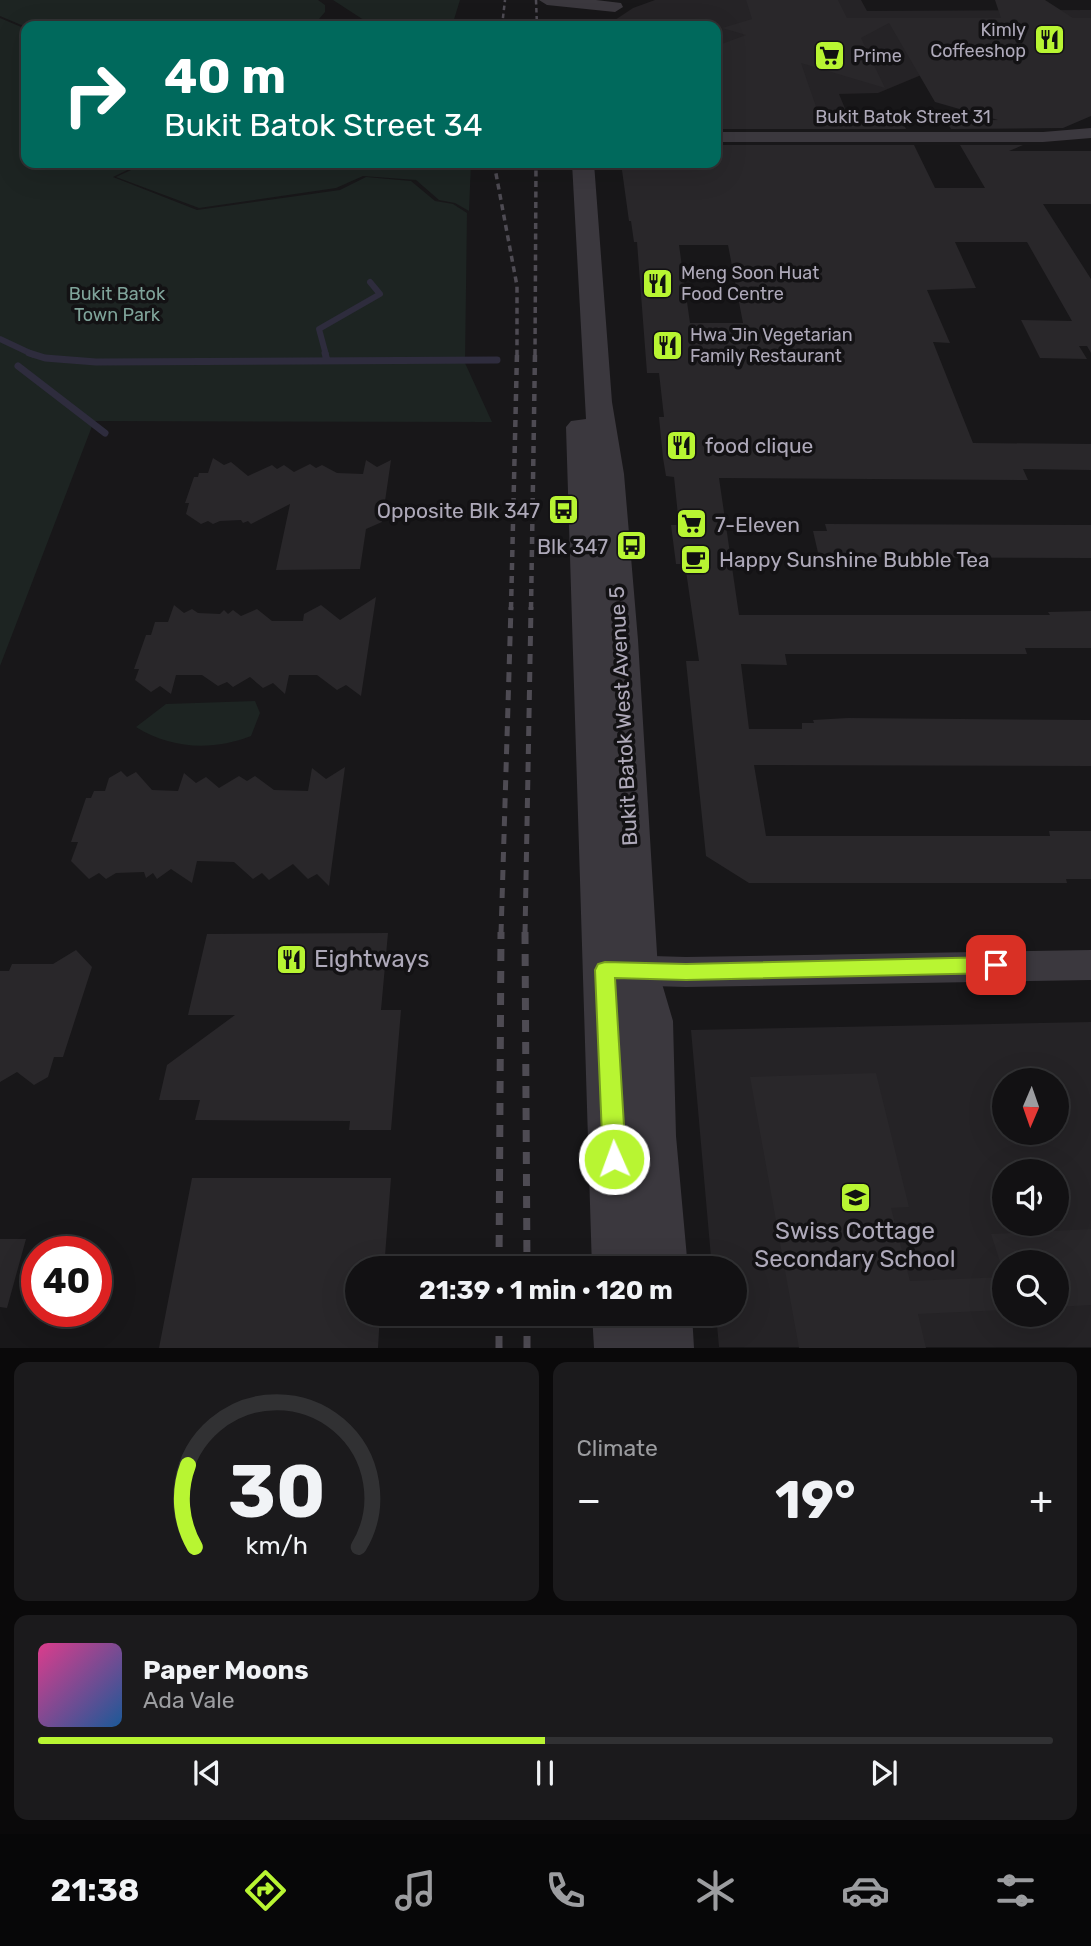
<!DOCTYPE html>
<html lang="en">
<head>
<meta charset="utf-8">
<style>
	body { margin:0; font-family:Rubik,sans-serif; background:#1b1a1c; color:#f1f3f6; height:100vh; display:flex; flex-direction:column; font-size:26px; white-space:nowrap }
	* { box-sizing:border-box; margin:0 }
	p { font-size:23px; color:#9c9da0 }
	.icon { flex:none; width:38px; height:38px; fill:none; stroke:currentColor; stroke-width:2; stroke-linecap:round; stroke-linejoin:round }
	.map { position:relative; height:1348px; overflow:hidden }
	.side { display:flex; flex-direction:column; gap:14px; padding:14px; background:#0a090a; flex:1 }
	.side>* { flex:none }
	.banner { position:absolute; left:21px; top:21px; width:700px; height:147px; border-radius:14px; box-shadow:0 7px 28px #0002,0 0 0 2px #313133; background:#00695c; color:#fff; overflow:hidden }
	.needle { width:46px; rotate:182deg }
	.fabs { position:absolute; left:992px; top:1068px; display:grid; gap:14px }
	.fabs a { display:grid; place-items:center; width:77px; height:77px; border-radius:50%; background:#121113; box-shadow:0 7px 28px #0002,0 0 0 2px #313133; font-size:35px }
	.speed { position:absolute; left:21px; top:1236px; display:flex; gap:14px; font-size:35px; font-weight:700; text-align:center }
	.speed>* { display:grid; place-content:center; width:91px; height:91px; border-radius:50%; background:#121113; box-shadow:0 7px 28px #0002,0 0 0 2px #313133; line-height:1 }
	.speed .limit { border:10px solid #d22; background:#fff; color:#111 }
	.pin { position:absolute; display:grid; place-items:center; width:60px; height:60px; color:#fff; margin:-30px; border-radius:14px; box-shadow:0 4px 10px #0006 }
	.me { position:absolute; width:77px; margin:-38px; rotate:358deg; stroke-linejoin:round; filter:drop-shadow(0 0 5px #0008) }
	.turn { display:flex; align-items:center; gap:24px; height:147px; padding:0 28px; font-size:32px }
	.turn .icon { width:91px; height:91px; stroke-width:2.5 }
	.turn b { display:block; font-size:49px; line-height:60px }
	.big { font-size:52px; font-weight:700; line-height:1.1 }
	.side .card { flex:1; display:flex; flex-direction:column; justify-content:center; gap:10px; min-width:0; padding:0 24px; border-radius:14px; background:#1b1a1c }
	.side .dial { align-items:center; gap:0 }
	.dial svg { height:182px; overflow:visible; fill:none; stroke:#313133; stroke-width:7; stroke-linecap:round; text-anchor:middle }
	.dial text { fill:#f1f3f6; stroke:none }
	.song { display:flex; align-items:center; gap:21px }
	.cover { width:84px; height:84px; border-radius:10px; background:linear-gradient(135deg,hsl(330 70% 55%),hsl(210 70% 35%)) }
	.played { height:7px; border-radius:4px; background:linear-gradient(90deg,#b8f532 50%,#313133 50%) }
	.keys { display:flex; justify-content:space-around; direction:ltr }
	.heat { display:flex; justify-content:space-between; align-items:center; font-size:38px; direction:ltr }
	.side .tiles { flex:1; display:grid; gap:14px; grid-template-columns:1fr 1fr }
	.card:last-child { grid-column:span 2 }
	.trip { position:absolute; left:345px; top:1256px; width:402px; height:70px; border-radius:35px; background:#121113; box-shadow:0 7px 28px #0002,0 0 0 2px #313133; font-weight:700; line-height:70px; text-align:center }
	.tabs { display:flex; height:112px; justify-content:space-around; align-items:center; background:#070708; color:#9c9da0 }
	.tabs .icon { width:49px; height:49px }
	.tabs .current { color:#b8f532 }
	.tabs b { font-size:32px; color:#f1f3f6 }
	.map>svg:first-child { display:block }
	.built { fill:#252326; fill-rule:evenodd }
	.green { fill:#1d2422 }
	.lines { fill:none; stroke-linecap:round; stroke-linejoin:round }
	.stream-far1 { stroke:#2e2c3d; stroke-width:6 }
	.stream { stroke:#2e2c3d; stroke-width:7 }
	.building { fill:#29272a; fill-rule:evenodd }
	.minor { fill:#3b383e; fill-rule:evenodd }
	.tertiary { fill:#3b383e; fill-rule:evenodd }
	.rail-far4 { stroke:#4e4b53; stroke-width:2.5; stroke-dasharray:4.5 3.5; stroke-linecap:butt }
	.rail-far3 { stroke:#4e4b53; stroke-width:3.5; stroke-dasharray:6 4.5; stroke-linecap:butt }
	.rail-far2 { stroke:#4e4b53; stroke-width:4.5; stroke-dasharray:7 6; stroke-linecap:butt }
	.rail-far1 { stroke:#4e4b53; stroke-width:5; stroke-dasharray:10 8; stroke-linecap:butt }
	.rail { stroke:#4e4b53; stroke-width:7; stroke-dasharray:12 10; stroke-linecap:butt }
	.route { fill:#b8f532; stroke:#789f20; stroke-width:2 }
	.labels { text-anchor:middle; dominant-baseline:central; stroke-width:7; stroke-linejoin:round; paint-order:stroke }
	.far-poi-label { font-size:18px; fill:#aea9b9; stroke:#131214; text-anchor:start }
	.far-street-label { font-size:18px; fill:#aea9b9; stroke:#131214 }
	.far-park-label { font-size:18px; fill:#7fa49a; stroke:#131214 }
	.poi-label { font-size:21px; fill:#aea9b9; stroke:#131214; text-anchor:start }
	.street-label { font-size:21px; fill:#aea9b9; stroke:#131214 }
	.near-poi-label { font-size:24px; fill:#aea9b9; stroke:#131214; text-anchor:start }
</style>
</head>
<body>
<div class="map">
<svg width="1091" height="1348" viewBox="0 0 1091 1348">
	<rect width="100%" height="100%" fill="#181719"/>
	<!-- built -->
	<path class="built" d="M655 0H861L867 11 1091 10V54L926 73 878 93 839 94 853 128H716V26H606L633 8Z
		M1091 1022V1347H719L716 1314H735V1269H712L691 1030ZM1004 1080H1057V1132H1004ZM1004 1171H1057V1223H1004ZM1004 1262H1057V1314H1004Z"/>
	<!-- green -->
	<path class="green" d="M0 0H318L325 5V12L313 26 26 27 0 16Z
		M333 0H460L452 26H373Z
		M0 18 26 29V163H142L113 177 197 210 340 190 366 177 411 181 435 201 453 204 467 213 465 363 492 422 94 421 0 666Z
		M146 163H471L469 211 455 203 439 200 416 180 363 176 336 188 199 208 116 177Z
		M255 701 260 713 251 736C213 751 171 749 136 727L166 704Z"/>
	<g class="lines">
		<!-- stream-far1 -->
		<path class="stream-far1" d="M0 339 34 355
			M326 355 319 329 380 294 370 282"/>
		<!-- stream -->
		<path class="stream" d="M29 353 45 358 96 362 497 360
			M325 353 327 361
			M18 366 105 433"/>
	</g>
	<!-- building -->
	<path class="building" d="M746 0H838L847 18H1001L995 0H1045L1073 18H1091V116L1063 128 951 129 946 121 998 120 935 102 889 23 861 38 885 88 801 63 821 121H902L906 129H716V46L746 35 722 28 752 19Z
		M716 145H914L935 188H985L960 145H1023L1009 151H1091V204H1043L1091 279V353L1087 346H1079L1087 359 1040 358 1021 320 1072 321 1027 242H955L976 288 927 290 950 343 933 342 973 443 1091 444V470L1023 469 1028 480 719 478 739 615H1050L1048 612 1091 611V648H1025L1027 654H785L787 665 741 664 749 729H802V723H814L813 720 848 718 1091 720V766L754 765 766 836H1050L1049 831H1091V879H1066L1067 883H749L706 856 686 661H699L685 564H676L671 525H679L674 477 666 476 663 458 659 417H664L659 373H647L637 242H634L631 221H629L621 163H716ZM679 245H728L743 323H690Z
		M213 458 224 465 231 462 248 476 272 465 277 469 284 465 294 472 310 464 316 468 322 465 337 473 363 474 366 460 377 467 391 460 382 522 366 529 360 569 276 570 290 504 251 524 248 521 243 523 241 520 220 521 213 524 208 521 201 524 186 514 189 503H185L194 477H198L199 473H208Z
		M825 524 1091 525V558L819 557 813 531H827Z
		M376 597 361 696 346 685 337 690 317 675H289L285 694 273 683 263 688 250 677 233 687 227 682 218 686 202 675H176L171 694 160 686 151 692 135 680 139 669H134L146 635H151L155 622H168L174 605 184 613 192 609 198 613 220 614 224 610 228 614 233 610 241 616 257 609 272 621H303L304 614 321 605 340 620Z
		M345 767 329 886 317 874 308 879 293 864 269 880 262 873 253 879 234 862 197 861 192 883 171 869 157 879 153 873 146 878 144 872 116 873 106 879 99 873 89 879 71 861 78 842H71L86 798H91L94 791H105L109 778 121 771 127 777 136 772 152 790 178 791 184 773 196 783 206 777 219 788 239 776 247 781 255 776 274 790 308 791 312 768 326 779Z
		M388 933 381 1010H401L391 1130H349L350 1121 195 1120 200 1100H159L167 1065 235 1015H188L207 934Z
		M76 950 92 967 63 1057H54L48 1077 34 1085 17 1072 0 1082V971H9L12 964H53Z
		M876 1073 909 1207 891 1208 910 1281 1004 1277V1310L918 1314 926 1348H799L750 1077Z
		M192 1178H391L384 1269H357V1314H380L378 1348H159Z
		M1091 1229V1305L1057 1307V1262H1000L991 1234Z
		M0 1239H26L7 1308 0 1307Z"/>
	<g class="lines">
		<!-- minor -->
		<path class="minor" d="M1091 128V138L1043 142H716V132H1043Z
			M1091 950V980L686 987 619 985 606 980 601 970 606 960 619 955 686 957Z"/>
		<!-- tertiary -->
		<path class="tertiary" d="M539 0H596L621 3 623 7 615 12 547 5Z
			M572 163H594L612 402 624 474 638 640 658 970 673 1021 676 1136 688 1269H592L566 427 571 421 586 419Z
			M592 1314H692L694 1348H594Z"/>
		<!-- rail-far4 -->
		<path class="rail-far4" d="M536 0 537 26
			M502 26 505 0"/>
		<!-- rail-far3 -->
		<path class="rail-far3" d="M494 163 517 286V355
			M535 355 536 163"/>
		<!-- rail-far2 -->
		<path class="rail-far2" d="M511 609 517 353
			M531 609 535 353"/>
		<!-- rail-far1 -->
		<path class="rail-far1" d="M501 934 511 607
			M525 934 531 607"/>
		<!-- rail -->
		<path class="rail" d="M525 932 527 1269
			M499 1269 501 932
			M499 1314V1348
			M527 1314V1348"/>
	</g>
	<!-- route -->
	<path class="route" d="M996 957 1003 959 1006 965 1003 970 996 973 686 980 615 978 626 1159 622 1166 614 1169 607 1166 603 1159 595 970 598 964 605 962 686 964Z"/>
	<!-- icons -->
	<defs>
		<symbol id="restaurant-square" viewBox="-11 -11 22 22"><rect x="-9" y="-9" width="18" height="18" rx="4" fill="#b8f532" stroke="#131214"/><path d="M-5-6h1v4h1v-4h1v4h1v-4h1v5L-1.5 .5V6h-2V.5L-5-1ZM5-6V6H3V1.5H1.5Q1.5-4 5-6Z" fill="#111"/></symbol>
		<symbol id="supermarket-square" viewBox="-11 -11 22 22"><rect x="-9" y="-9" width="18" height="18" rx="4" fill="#b8f532" stroke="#131214"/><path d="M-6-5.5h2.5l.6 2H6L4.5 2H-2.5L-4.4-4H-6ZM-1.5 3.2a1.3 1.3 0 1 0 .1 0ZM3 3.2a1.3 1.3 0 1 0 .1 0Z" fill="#111"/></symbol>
		<symbol id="bus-square" viewBox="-11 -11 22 22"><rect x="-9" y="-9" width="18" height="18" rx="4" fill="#b8f532" stroke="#131214"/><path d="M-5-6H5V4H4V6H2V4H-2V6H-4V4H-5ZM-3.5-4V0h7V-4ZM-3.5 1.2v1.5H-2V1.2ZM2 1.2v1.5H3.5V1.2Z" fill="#111"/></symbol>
		<symbol id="cafe-square" viewBox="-11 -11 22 22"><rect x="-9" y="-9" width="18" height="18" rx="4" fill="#b8f532" stroke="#131214"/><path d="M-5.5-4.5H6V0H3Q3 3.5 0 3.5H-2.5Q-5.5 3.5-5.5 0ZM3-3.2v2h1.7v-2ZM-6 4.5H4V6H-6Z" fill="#111"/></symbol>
		<symbol id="school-square" viewBox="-11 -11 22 22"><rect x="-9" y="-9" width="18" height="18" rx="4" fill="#b8f532" stroke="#131214"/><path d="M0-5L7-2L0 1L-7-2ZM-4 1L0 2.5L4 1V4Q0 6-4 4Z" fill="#111"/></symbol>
	</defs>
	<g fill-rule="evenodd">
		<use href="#restaurant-square" x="1032" y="22" width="35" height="35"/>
		<use href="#supermarket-square" x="812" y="38" width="35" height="35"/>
		<use href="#restaurant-square" x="640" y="266" width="35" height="35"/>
		<use href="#restaurant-square" x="650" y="328" width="35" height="35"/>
		<use href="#restaurant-square" x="664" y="428" width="35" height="35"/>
		<use href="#bus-square" x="546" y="492" width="35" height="35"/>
		<use href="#supermarket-square" x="674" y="506" width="35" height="35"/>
		<use href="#bus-square" x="614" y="528" width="35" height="35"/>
		<use href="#cafe-square" x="678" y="542" width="35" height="35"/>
		<use href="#restaurant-square" x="274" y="942" width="35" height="35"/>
		<use href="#school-square" x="838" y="1180" width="35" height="35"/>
	</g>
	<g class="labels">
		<!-- far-poi labels -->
		<g class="far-poi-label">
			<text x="1026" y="30" text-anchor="end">Kimly<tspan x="1026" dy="21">Coffeeshop</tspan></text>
			<text x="853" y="56">Prime</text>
			<text x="681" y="273">Meng Soon Huat<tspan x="681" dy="21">Food Centre</tspan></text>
			<text x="690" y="335">Hwa Jin Vegetarian<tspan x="690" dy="21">Family Restaurant</tspan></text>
		</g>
		<!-- far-street labels -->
		<g class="far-street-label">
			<text x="903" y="117">Bukit Batok Street 31</text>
		</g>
		<!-- far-park labels -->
		<g class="far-park-label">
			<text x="117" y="294">Bukit Batok<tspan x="117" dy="21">Town Park</tspan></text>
		</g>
		<!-- poi labels -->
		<g class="poi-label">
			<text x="705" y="445">food clique</text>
			<text x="540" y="510" text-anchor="end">Opposite Blk 347</text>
			<text x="715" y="524">7-Eleven</text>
			<text x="608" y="546" text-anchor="end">Blk 347</text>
			<text x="719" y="559">Happy Sunshine Bubble Tea</text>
		</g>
		<!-- street labels -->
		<g class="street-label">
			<text transform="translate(623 716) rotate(-93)">Bukit Batok West Avenue 5</text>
		</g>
		<!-- near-poi labels -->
		<g class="near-poi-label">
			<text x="314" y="959">Eightways</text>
			<text x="855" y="1231" text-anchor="middle">Swiss Cottage<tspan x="855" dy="28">Secondary School</tspan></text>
		</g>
	</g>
</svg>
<div class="fabs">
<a><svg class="needle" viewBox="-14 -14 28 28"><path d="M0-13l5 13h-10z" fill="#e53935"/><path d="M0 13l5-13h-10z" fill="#9c9da0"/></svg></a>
<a><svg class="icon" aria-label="sound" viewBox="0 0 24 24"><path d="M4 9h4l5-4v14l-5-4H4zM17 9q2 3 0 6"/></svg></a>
<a><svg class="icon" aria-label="search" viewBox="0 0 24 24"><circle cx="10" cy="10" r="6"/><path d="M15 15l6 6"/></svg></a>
</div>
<div class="speed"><div class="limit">40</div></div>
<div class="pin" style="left:996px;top:965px;background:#d93025"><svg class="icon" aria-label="arrive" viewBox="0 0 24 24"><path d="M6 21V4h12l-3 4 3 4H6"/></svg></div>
<svg class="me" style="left:614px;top:1159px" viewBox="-20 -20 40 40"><circle r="17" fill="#b8f532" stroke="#fff" stroke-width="3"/><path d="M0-11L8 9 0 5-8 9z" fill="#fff"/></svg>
<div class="trip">21:39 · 1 min · 120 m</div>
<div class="banner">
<div class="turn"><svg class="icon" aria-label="right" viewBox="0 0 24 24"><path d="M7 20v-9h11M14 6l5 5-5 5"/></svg><div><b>40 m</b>Bukit Batok Street 34</div></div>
</div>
</div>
<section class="side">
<div class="tiles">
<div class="card dial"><svg viewBox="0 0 100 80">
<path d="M14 69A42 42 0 1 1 86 69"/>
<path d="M14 69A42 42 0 0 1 11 33" stroke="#b8f532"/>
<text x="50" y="56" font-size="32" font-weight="700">30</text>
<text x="50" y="72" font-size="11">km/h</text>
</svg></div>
<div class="card"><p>Climate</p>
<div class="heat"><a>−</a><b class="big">19°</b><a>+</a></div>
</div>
<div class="card">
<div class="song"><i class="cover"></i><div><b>Paper Moons</b><p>Ada Vale</p></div></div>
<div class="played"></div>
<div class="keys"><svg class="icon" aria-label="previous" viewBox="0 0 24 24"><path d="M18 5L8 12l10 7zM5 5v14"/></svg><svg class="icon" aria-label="pause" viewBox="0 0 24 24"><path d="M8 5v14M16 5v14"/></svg><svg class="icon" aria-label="next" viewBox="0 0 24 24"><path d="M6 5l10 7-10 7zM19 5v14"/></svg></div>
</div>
</div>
</section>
<nav class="tabs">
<b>21:38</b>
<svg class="icon current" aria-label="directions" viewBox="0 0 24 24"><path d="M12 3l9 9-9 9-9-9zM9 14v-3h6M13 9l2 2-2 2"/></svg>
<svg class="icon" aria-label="music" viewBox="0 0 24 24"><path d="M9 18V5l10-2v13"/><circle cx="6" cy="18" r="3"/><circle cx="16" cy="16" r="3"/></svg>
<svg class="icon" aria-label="phone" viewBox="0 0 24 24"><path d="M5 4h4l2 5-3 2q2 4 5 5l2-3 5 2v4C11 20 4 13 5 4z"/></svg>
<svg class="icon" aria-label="climate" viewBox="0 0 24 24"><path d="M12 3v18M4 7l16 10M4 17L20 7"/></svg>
<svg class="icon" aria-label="car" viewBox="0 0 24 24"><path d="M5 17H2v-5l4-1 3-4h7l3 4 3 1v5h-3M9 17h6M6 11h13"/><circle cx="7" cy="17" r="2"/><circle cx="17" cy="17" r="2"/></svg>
<svg class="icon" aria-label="filters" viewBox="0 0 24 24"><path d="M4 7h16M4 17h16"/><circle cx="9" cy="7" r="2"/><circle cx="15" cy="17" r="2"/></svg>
</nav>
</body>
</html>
